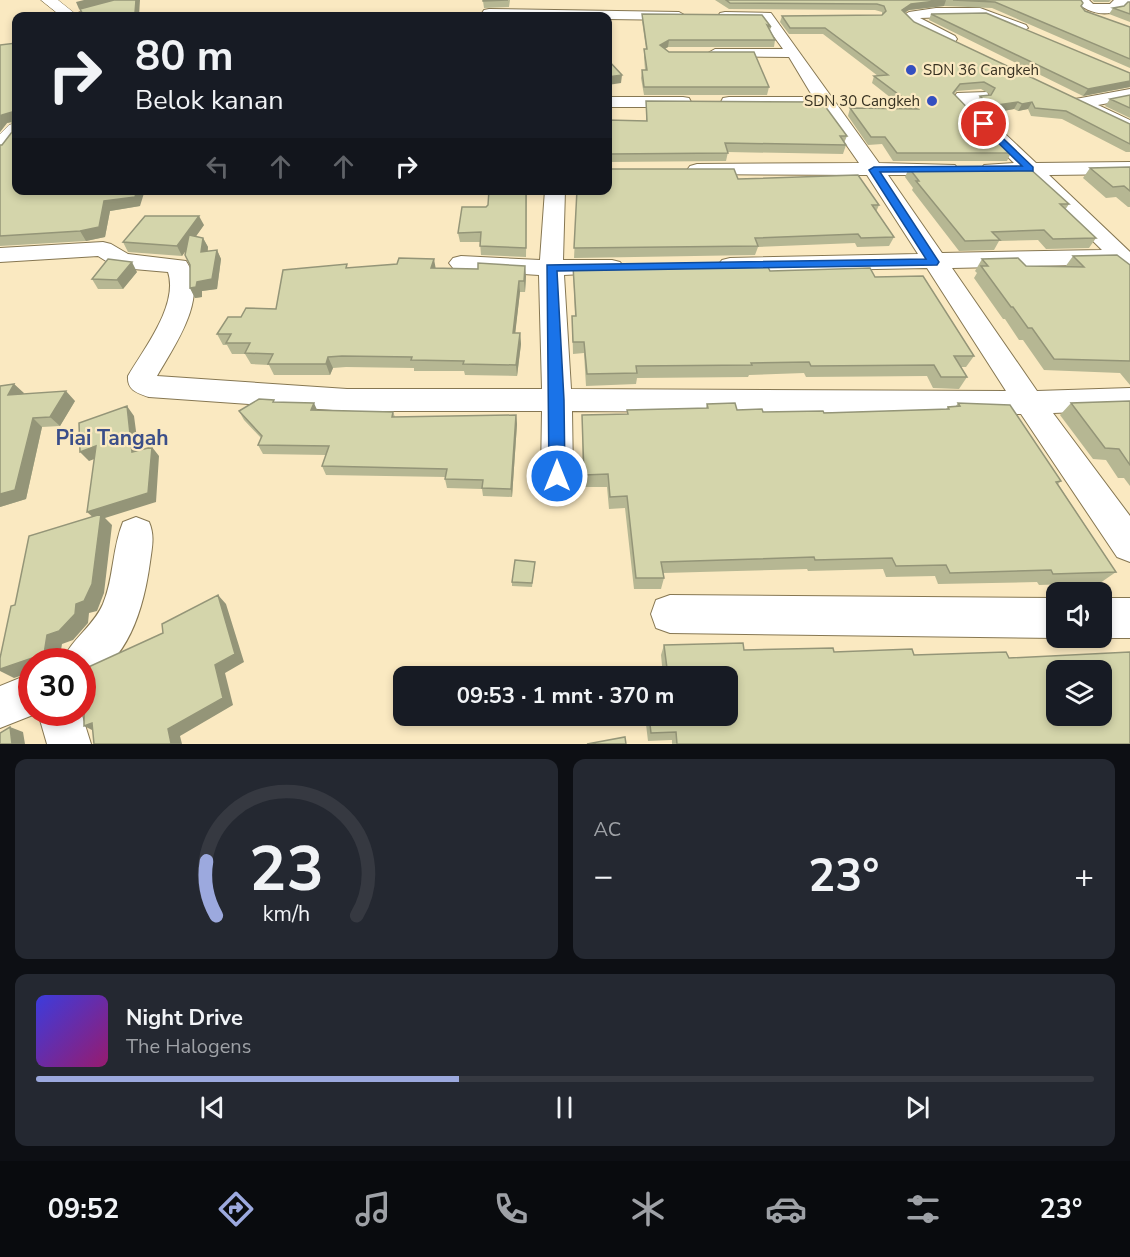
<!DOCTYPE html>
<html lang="id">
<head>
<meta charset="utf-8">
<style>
	body { margin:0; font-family:"Nunito Sans",sans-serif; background:#242831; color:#f1f3f6; height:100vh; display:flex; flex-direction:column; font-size:22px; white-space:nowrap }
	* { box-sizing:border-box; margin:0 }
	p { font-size:20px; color:#9ea1a6 }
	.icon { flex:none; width:33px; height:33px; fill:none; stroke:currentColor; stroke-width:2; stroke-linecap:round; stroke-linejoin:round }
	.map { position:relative; height:744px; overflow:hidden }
	.panel { display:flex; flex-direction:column; gap:15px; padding:15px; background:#0d0f14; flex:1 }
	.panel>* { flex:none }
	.banner { position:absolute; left:12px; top:12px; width:600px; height:183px; border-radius:12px; box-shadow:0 3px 9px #0003; background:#171b24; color:#f1f3f6; overflow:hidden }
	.buttons { position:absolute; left:1046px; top:582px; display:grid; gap:12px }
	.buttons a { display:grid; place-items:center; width:66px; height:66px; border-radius:12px; background:#171b24; box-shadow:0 3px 9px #0003; font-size:30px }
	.speed { position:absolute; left:18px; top:648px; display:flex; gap:12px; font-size:30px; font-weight:700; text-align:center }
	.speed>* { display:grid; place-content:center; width:78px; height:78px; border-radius:50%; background:#171b24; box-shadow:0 3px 9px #0003; line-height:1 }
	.speed .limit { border:9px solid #d22; background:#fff; color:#111 }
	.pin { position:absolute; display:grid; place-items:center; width:51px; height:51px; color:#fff; margin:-26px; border:3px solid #fff; border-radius:50%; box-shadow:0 2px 6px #0007 }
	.me { position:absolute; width:66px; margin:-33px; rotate:0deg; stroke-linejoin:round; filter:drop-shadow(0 0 4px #0008) }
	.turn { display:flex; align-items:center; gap:21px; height:126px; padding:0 24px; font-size:27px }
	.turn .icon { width:78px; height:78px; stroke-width:2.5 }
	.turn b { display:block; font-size:42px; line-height:51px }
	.lanes { display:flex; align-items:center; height:57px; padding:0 24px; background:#0003; justify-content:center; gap:30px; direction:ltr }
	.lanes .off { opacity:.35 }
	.big { font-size:45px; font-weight:700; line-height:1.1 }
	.panel .widget { flex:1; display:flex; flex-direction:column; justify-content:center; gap:9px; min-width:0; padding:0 21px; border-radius:12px; background:#242831 }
	.panel .dial { align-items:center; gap:0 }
	.dial svg { height:156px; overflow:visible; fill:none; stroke:#363941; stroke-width:7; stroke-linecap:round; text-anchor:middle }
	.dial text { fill:#f1f3f6; stroke:none }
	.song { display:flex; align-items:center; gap:18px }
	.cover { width:72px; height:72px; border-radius:9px; background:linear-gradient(135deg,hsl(240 70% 55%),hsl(320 70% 35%)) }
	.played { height:6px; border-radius:3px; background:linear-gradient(90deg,#9ca9de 40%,#363941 40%) }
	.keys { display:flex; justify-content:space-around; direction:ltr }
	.heat { display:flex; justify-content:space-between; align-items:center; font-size:33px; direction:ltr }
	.panel .tiles { flex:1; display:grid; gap:15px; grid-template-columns:1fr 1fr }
	.widget:last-child { grid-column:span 2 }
	.trip { position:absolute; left:393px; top:666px; width:345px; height:60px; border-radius:12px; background:#171b24; box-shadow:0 3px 9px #0003; font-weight:700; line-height:60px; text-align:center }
	.tab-bar { display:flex; height:96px; justify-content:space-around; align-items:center; background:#090b0e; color:#9ea1a6 }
	.tab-bar .icon { width:42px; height:42px }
	.tab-bar .active { color:#9ca9de }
	.tab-bar b { font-size:27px; color:#f1f3f6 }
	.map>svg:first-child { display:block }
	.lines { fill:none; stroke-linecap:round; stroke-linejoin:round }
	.service-casing { stroke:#867752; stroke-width:1 }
	.minor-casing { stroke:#867752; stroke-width:2 }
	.tertiary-casing { stroke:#867752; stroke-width:1 }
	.service { fill:#fff; fill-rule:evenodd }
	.minor { fill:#fff; fill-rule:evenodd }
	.tertiary { fill:#fff; fill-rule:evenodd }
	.wall { fill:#b6b793 }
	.shaded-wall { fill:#949578 }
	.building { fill:#d4d5ab; stroke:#949578; stroke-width:1.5; fill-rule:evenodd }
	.route { fill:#1a73e8; stroke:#114b97; stroke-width:1.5 }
	.poi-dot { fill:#344fc0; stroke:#fae9c1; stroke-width:2 }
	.labels { text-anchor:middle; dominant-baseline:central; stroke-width:4.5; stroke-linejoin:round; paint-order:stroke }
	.far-poi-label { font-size:15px; fill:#373121; stroke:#fae9c1; text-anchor:start }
	.quarter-label { font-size:21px; font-weight:bold; fill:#3b4e89; stroke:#fae9c1 }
</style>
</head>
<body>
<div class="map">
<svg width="1130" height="744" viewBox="0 0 1130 744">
	<rect width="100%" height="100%" fill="#fae9c1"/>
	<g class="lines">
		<defs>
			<path id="service" d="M96 6 101 7 77 16H69Z"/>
			<path id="minor" d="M1075 0H1089L1093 4H1110L1114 0H1130V6C1122 6 1123 9 1117 11 1102 17 1084 11 1075 0Z
				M936 8H980L1026 25 1028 28 1021 32 978 16 920 18 955 36 957 39 955 42 950 43 913 26 902 16 909 12Z
				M489 9 679 12 686 16 679 20 608 19V16H484L482 13 484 10Z
				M725 12 771 13 879 163 955 165 958 169 955 173 948 175H888L942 253 1102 250 1026 175 984 173 981 169 984 165 1014 163 954 104 952 100 957 93 987 92 989 96 987 100 971 102 1036 163 1130 162V174L1049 175 1130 252V271L1122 269 1116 264 952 268 1037 391 1130 388V410L1053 413 1130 516V562L1117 557 1021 414 572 411 573 475 569 485 557 489 545 485 541 475 542 411H347L149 397C137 393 127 390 128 376 143 350 179 305 168 272L122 268 114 266 98 256 0 262V248L103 242 111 244 128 254 186 261C210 296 175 345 157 376L347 389H542L539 275 461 270 453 268 449 263 453 258 461 256 540 260 545 190H565L563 260H612L620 262 624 267 620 272 564 275 571 389 1006 391 927 268 730 272 722 270 718 265 722 260 730 258 918 254 867 175 690 174 687 170 690 166 697 164 859 163 820 107 723 106 721 102 723 98 729 97H813L789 57 710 56 708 53 715 49H783L762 20 720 19 718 16 720 13Z
				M1130 89V99L1098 105 1130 120V132L1075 107 1073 103 1075 99 1081 98Z
				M608 97H683L689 98 691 102 689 106 683 107H608Z
				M136 517 149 522C155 536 152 547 150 562 144 607 128 664 82 682V662H62C71 639 93 627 103 604 114 578 112 548 123 522Z
				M670 595 1056 598V638L670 633 656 628 651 614 656 600Z
				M1101 598H1130V638H1101Z
				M32 673V712H81L91 744H47L38 713 0 728V686Z"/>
			<path id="tertiary" d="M41 0H58L78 16H61Z
				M16 123V141L8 152 0 154V134L9 125Z"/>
		</defs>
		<!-- service casing -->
		<use href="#service" class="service-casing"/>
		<!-- minor casing -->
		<use href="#minor" class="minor-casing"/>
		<!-- tertiary casing -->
		<use href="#tertiary" class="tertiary-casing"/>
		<!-- service -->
		<use href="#service" class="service"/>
		<!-- minor -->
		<use href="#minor" class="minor"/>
		<!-- tertiary -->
		<use href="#tertiary" class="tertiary"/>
	</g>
	<!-- wall -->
	<path class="wall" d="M510 0 509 7 484 8 483 1Z
		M715 0H1081L1083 3 1081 6 1085 11 1130 27V68L992 8 944 6 909 10 905 12 914 22 1130 124V152H1126L1062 119 1031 116 1028 109 1018 111 1014 109 987 114 976 104 980 96 991 95 981 89 957 91 954 94 1011 153 1007 161H893L882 144 868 145 848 116 850 108 905 109 872 83 874 76H878L823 34H789L780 22 782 16 882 15V12L875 10 729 9Z
		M1092 0H1111L1109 2H1094Z
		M1130 2V22L1109 14 1113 8 1124 6Z
		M642 14 762 15 771 27 770 30 775 40 774 47H668L665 49 669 52 769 87 767 95H644L641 78 642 70H645L644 57V49H646L642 21Z
		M931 14 1130 73V87L1083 96 929 20Z
		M0 45 140 206 110 211 105 237 86 241 0 246V145H2L12 132V122L7 123 0 132Z
		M1130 95V118L1105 106 1110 99Z
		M646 101 847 136 844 143 846 145 843 154 728 152 726 161 608 162V120L646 121Z
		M1130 167V207H1128L1116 197 1106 198 1083 178 1090 168Z
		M909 168 1069 204 1065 210 1096 238 1089 248 1046 249 1038 240 999 241 994 250 959 251 912 190 913 188 905 177Z
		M609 169 738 179 879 205 876 212 894 237 889 246 857 247 855 243 758 247 755 255 574 258 577 200Z
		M527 190 526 257 481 255 480 242H460L458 233 488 205Z
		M204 225 196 236 203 238 208 247V251L217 250 221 259 217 289 202 291V297L195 298 190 288V265L186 250 182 256 128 252 123 242Z
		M1073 256 1130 265V385L1120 373 1044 370 1023 340H1019L1005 319H1003L974 278 977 273 975 271 982 259 1026 266 1065 267Z
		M573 266 770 271 875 277 974 356 966 367H961L967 377 959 389 933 388 927 376 806 377 804 373 749 375 748 377 637 378 636 384 586 386 584 353 573 354 572 316H575Z
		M348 268H436L526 276 525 292H520L515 333H520L521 344 517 376 465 375 464 371H414V368L346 367 333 368 330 375H274L269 365 251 364 245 354H232L227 345H223L217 334 241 317 276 309Z
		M137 272 123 289H98L92 279Z
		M14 384 23 394 75 401 60 426 42 427 26 499 0 507V386Z
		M1130 401V486L1124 478H1118L1106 460 1093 459 1060 415 1071 403Z
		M275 402 317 410 393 412 395 417 516 415 517 424 512 497 483 496 482 489 447 488 445 479 446 477 326 475 322 466 326 455 263 454 258 445 261 438 244 420 239 411Z
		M958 403 1061 481 1058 484 1116 572 1100 583 1039 585 1037 582 938 584 935 576 886 577 883 569 808 571 807 569 663 573 664 578 661 589H634L625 508 609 509 607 487H583L582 415 627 414V410L706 408 707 404 737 410 763 412 824 413 946 409 948 407 956 406Z
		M535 562 532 587 512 586V582Z
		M664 645 744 650 834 652 1009 658 1130 744H672V740L648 741 645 716H728V676H663L661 655Z"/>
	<!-- shaded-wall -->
	<path class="shaded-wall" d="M84 0H117L79 9 76 2Z
		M136 0H140L139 16H119Z
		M946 0 944 6 909 10 900 16 902 10 911 4Z
		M669 40 668 47 659 52 660 45Z
		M622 75 621 83 608 85V77Z
		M1130 81V87L1083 96 1088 89Z
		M1018 102 1014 109 987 114 990 106Z
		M1032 102 1028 109 1018 111 1022 104Z
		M12 112 16 121 7 123 0 132V116L2 115Z
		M137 190H145L140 206 110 211 105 237 86 241 80 231 104 201Z
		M199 216 204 225 182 256 177 246Z
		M203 238 208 247 206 261 201 252Z
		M217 250 221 259 217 289 202 291V297L195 298 190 288 197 282Z
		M434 259 436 270 431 268Z
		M132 262 137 272 123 289 117 280Z
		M525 266 526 276 525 292 524 281Z
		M519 281 520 292 514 344 513 333Z
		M520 333 521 344 517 376 516 365Z
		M328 357 333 368 330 375 326 364Z
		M14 384 24 393 18 405 8 395Z
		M66 391 75 401 60 426 50 417Z
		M314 403 318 412 311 410Z
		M127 406 134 416 140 461 132 452Z
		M516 415 517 424 512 497 511 489Z
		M33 418 42 427 26 499 0 507V494Z
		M96 446 105 455 89 461 80 452Z
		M152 447 159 456 156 502 105 518 112 525 104 593 97 611 89 613 88 623 73 640 62 644 59 662H32V672L14 678 0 671V669L47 635 76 604 96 520 87 512Z
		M218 595 226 604 244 662 225 673 233 705 180 736 182 744H170L168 729 215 665Z
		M92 723 98 733 84 726Z
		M10 727 23 732 25 744H12Z"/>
	<!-- building -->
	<path class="building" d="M114 0H136L135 13 119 16H84L80 9Z
		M483 0H508L483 1Z
		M726 0H944L911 4 902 10 914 22 1130 124V144L1066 111 1035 108 1032 102 1022 104 1018 102 990 106 980 96 991 95 995 88 984 82 960 84 953 93 1011 153H897L885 137H871L850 108 918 109 874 76 888 75 825 28H790L782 16 882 15 886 11 884 6 877 4 730 3Z
		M953 0H1081L1083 3 1081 6 1085 11 1130 27V59L995 2Z
		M1128 2H1130V14L1113 8 1124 6Z
		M986 13 1130 73V81L1088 89 931 14Z
		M642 14 762 15 771 27 767 25 775 40H669L660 45 669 52H754L769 87H644L642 70H647L644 49H647Z
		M16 43V190H137L135 197 104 201 99 227 80 231 0 236V145H2L12 132V112L2 115 0 116V45Z
		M608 60 622 75 608 77Z
		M1130 95V108L1110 99Z
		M646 101 822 102 847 136H840L846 145 725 143 728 153 608 154V120L647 121Z
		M1028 167 1069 204H1060L1096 238 1053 239 1044 230 992 232 1000 240 965 241 916 181H919L909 168Z
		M1130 167V191L1124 186 1113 187 1090 168Z
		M608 168 609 169H734L738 179 858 175 879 205H872L894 237 861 238 858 234 755 238 758 246 574 248 577 190H608Z
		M489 190H526V248L480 246 481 232 458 233 462 207H486L488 205Z
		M145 216H199L177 246 123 242Z
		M189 235 203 238 201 252 217 250 212 279 197 282 196 287 190 288V265L185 255Z
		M1117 255 1130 265V361L1054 359 1032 328H1028L1013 307H1011L981 266H988L982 259 1018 258 1026 266 1084 267 1073 256Z
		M399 258 434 259 431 268 478 269V263L525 266 524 281H519L513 333H520L516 365 463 364 464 361 411 360 412 357 342 356 328 357 326 364H268L273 354 245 353 250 343H226L231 334H217L228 317H241L246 308 276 309 283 270 347 264 346 268 397 264Z
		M108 259 132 262 117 280 92 279Z
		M766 263 770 271 870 268 875 277 923 276 974 356H954L967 377H941L934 365 811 366 809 362 751 363 752 365 636 366 637 373 587 374 584 342H573L572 316H576L573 266Z
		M14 384 8 395 66 391 50 417 33 418 15 490 0 494V386Z
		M259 399 274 400 273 402 314 403 311 410 393 412 392 417 516 415 511 489 482 488 483 480 445 479 447 469 322 466 329 446 258 445 262 436 239 411Z
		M1130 401V465L1119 449 1105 448 1071 403Z
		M735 403 737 410 762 409 763 412 823 411 824 413 949 409 948 407 960 406 958 403 1010 405 1061 481 1056 482 1116 572 1053 574 1051 570 950 573 946 565 896 566 892 558 815 560 814 557 661 562 664 578H636L627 496 610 497 608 474 584 475 582 415 628 414 627 410 708 408 707 404Z
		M127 406 132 452 152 447 148 493 87 512 96 446 80 452 79 423Z
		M101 514 92 584 84 601 76 604 75 614 59 631 47 635 44 654 0 669V658L11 606 15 605 29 536Z
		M515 560 535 562 532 583 512 582Z
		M218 595 235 654 215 665 223 698 168 729 171 743 170 744H94L92 723 84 726V669L163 633 162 624Z
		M743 643 744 650 833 648 834 652 912 649 914 655 1006 652 1009 658 1130 652V744H677L676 732 651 733 649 716H728V676H668L664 645ZM1056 670H1101V716H1056Z
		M10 727 12 744H0V733Z
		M625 737 626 744H587Z"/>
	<!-- route -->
	<path class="route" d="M981 123H987L1033 167V171L880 172 939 262 937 265 557 271 564 400 565 476 562 480 557 482 551 480 549 476 547 265 926 259 869 170 874 167 1022 166 981 126Z"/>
	<!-- markers -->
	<g class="poi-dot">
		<circle cx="911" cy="70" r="6"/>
		<circle cx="932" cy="101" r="6"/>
	</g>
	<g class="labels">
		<!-- far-poi labels -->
		<g class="far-poi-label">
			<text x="923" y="70">SDN 36 Cangkeh</text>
			<text x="920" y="101" text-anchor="end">SDN 30 Cangkeh</text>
		</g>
		<!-- quarter labels -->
		<g class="quarter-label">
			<text x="112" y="438">Piai Tangah</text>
		</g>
	</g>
</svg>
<div class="buttons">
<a><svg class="icon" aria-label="sound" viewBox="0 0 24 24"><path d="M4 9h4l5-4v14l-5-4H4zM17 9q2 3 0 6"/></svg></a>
<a><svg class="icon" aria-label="layers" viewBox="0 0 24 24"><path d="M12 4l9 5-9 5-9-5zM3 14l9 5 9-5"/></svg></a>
</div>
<div class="speed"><div class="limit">30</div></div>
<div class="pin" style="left:984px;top:124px;background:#d93025"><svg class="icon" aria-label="arrive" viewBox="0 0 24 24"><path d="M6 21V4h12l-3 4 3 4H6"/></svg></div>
<svg class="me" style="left:557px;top:476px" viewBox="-20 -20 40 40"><circle r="17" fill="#1a73e8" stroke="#fff" stroke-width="3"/><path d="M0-11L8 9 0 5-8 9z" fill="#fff"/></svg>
<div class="trip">09:53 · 1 mnt · 370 m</div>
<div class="banner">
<div class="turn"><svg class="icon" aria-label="right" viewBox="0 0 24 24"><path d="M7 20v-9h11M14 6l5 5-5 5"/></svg><div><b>80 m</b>Belok kanan</div></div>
<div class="lanes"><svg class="icon off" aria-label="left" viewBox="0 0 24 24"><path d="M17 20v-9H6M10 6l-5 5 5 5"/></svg><svg class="icon off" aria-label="ahead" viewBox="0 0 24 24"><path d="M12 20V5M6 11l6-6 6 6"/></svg><svg class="icon off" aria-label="ahead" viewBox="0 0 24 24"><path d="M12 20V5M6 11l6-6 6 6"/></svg><svg class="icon" aria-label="right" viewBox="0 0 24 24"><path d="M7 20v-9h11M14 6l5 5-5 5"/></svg></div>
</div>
</div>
<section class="panel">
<div class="tiles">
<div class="widget dial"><svg viewBox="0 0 100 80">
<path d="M14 69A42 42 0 1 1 86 69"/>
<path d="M14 69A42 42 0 0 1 9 41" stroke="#9ca9de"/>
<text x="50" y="56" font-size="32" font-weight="700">23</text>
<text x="50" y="72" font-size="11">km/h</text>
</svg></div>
<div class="widget"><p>AC</p>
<div class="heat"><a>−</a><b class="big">23°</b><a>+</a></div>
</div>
<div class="widget">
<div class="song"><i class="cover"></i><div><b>Night Drive</b><p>The Halogens</p></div></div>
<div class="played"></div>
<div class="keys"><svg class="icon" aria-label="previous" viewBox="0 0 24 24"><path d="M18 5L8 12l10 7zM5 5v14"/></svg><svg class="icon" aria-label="pause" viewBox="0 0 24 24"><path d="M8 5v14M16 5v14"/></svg><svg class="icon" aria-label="next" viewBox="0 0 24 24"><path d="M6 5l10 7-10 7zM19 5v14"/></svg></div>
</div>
</div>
</section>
<nav class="tab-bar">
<b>09:52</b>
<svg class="icon active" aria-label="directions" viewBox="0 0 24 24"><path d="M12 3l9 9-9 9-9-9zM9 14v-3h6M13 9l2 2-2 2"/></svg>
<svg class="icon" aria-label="music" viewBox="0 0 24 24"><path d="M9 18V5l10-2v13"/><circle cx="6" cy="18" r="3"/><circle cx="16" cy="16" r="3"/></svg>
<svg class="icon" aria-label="phone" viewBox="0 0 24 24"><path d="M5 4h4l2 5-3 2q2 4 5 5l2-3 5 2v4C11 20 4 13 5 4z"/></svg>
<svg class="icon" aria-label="climate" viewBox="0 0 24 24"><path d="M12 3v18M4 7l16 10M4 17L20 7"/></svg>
<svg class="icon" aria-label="car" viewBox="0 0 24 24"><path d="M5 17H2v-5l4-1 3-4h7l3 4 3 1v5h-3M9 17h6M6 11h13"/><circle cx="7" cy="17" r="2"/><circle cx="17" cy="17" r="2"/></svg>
<svg class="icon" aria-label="filters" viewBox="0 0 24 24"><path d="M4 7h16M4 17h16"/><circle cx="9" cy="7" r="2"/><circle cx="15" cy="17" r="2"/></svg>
<b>23°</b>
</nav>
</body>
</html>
